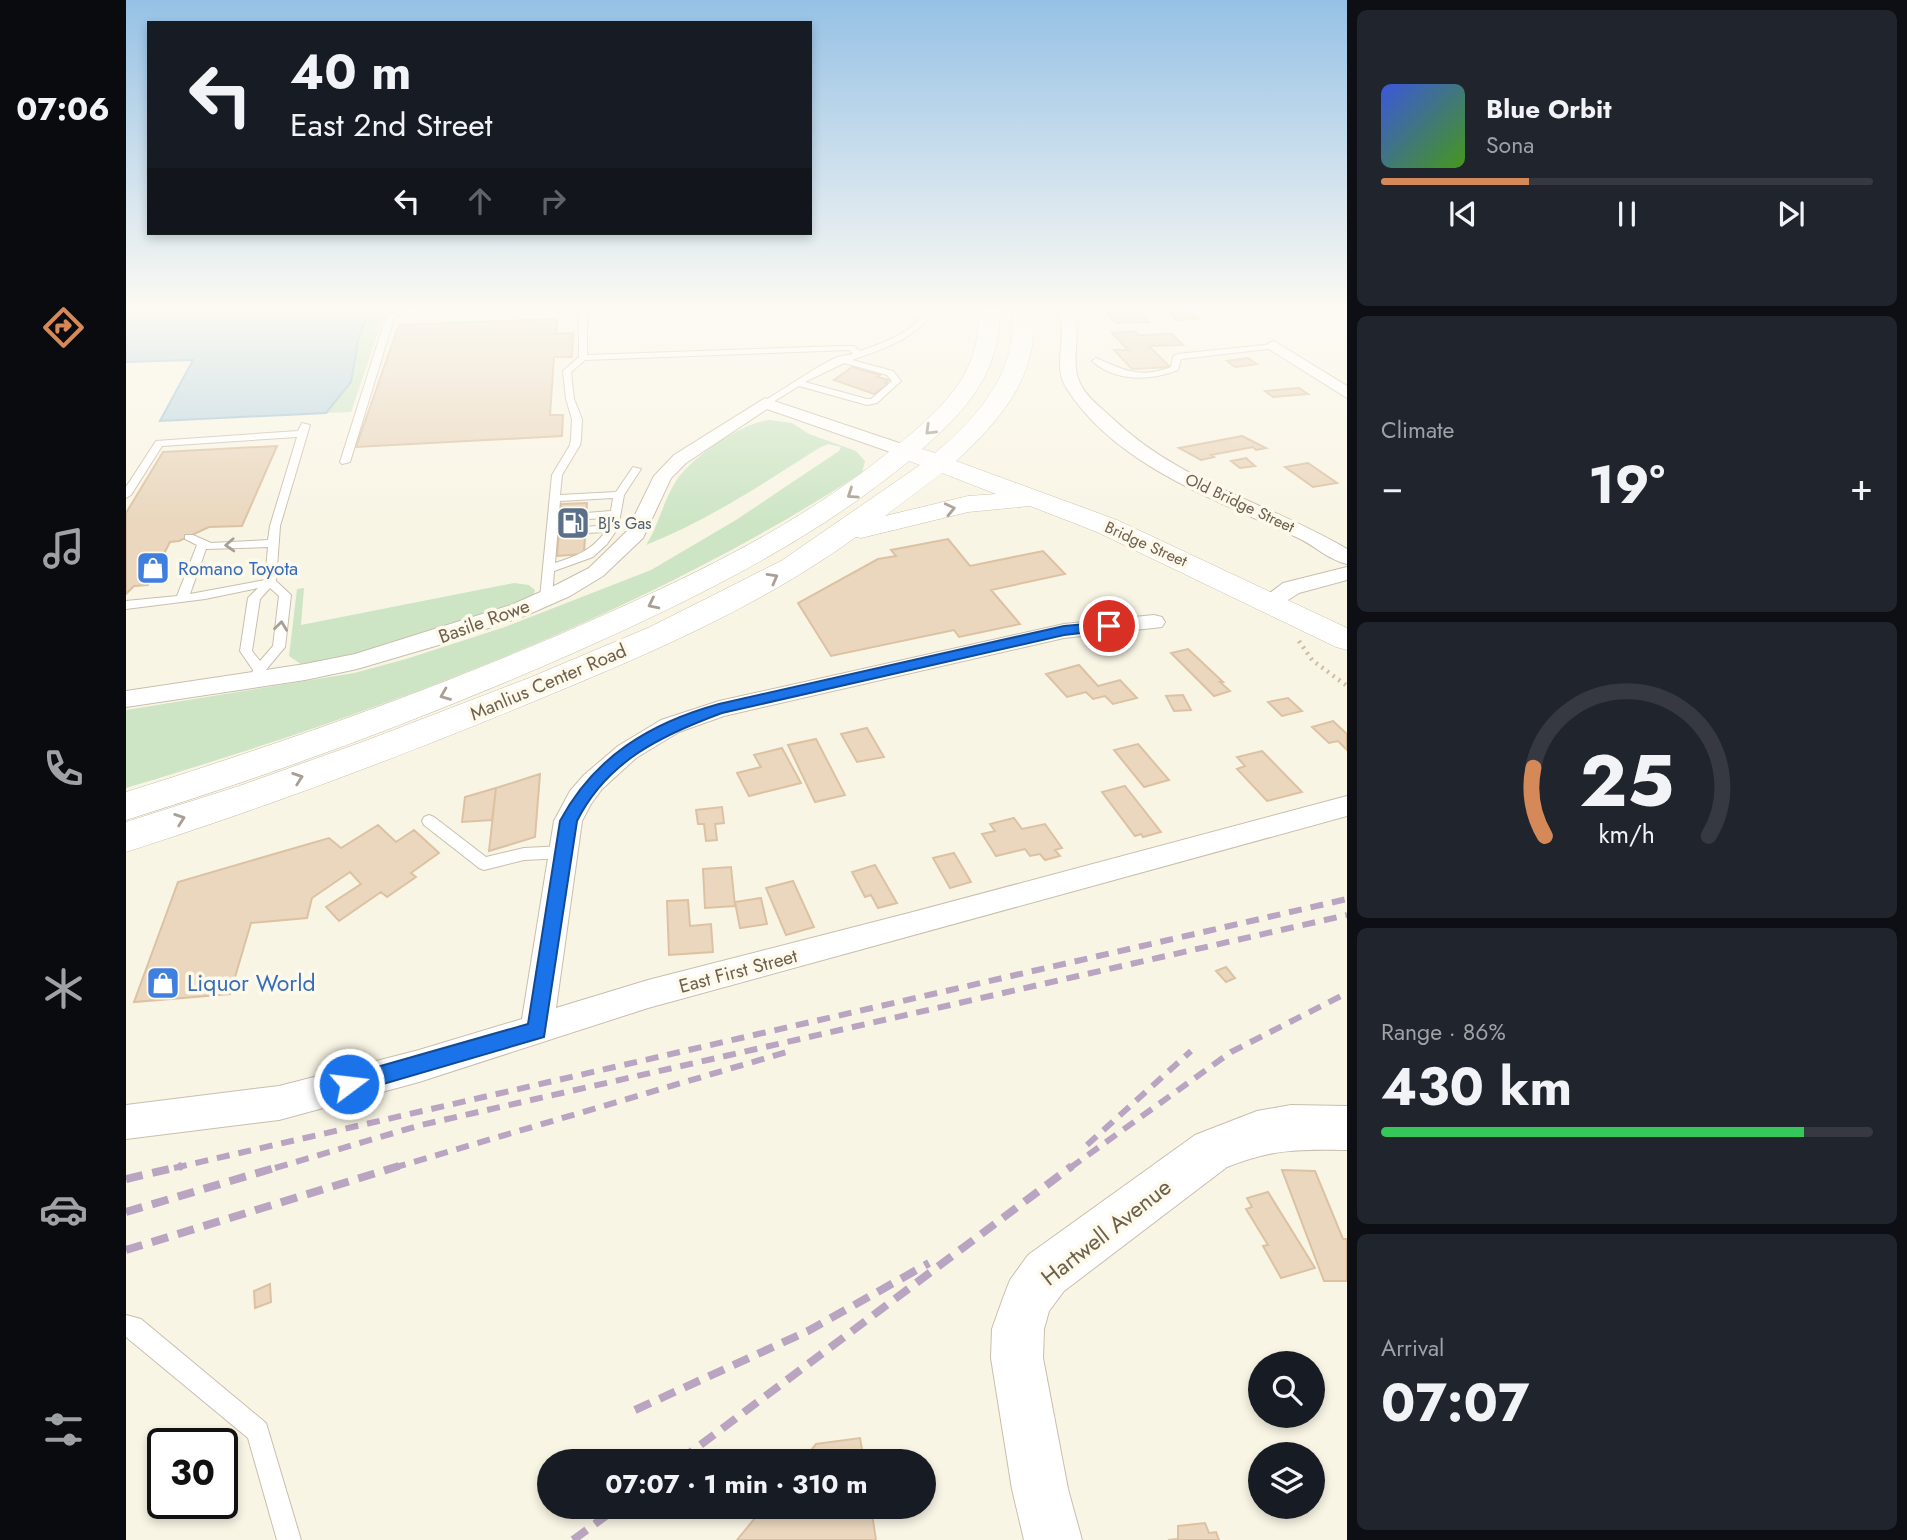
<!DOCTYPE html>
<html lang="en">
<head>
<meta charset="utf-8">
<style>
	body { margin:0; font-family:Jost,sans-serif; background:#20242c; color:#f1f3f6; height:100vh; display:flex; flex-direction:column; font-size:26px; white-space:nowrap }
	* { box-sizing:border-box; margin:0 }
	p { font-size:23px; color:#9ea1a6 }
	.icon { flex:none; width:38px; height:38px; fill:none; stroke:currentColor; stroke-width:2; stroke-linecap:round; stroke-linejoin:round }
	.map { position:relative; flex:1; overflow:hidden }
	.drawer { display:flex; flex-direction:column; gap:10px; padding:10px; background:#0d0f14; width:560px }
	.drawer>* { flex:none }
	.top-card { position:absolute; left:21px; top:21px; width:665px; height:214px; border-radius:0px; box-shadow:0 4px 10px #0003; background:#171b24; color:#f1f3f6; overflow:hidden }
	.controls { position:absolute; left:1122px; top:1351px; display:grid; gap:14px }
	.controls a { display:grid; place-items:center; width:77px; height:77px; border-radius:50%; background:#171b24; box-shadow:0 4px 10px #0003; font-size:35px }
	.speed { position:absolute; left:21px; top:1428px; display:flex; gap:14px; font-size:35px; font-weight:700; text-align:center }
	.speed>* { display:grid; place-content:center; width:91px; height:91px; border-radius:50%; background:#171b24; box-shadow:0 4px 10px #0003; line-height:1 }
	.speed .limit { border:4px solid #111; border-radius:10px; background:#fff; color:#111 }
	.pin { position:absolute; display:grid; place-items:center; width:60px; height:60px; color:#fff; margin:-30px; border:4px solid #fff; border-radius:50%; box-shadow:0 2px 7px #0007 }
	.me { position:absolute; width:77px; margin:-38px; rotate:75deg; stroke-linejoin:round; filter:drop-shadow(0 0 5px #0008) }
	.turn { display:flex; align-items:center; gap:24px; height:147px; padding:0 28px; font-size:32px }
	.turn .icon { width:91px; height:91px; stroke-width:2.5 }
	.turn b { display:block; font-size:49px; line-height:60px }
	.lanes { display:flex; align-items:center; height:66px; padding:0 28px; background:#0003; justify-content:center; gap:35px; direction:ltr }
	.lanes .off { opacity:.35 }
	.big { font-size:52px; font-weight:700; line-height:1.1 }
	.drawer .card { flex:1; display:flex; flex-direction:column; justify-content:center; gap:10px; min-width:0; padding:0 24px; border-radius:10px; background:#20242c }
	.drawer .dial { align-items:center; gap:0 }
	.dial svg { height:182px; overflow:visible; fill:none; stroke:#363941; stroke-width:7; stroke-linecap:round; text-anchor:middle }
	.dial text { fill:#f1f3f6; stroke:none }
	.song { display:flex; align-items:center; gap:21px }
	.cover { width:84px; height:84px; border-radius:10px; background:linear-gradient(135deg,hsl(230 70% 55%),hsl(100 70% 35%)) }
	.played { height:7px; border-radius:4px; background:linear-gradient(90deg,#d68958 30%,#363941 30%) }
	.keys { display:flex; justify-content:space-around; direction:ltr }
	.heat { display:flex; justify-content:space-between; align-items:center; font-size:38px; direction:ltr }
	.charge { height:10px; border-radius:5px; background:linear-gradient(90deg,#34c759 86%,#363941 0) }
	.trip { position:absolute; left:411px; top:1449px; width:399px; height:70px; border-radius:35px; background:#171b24; box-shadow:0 4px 10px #0003; font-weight:700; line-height:70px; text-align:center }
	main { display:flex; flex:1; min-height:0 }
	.tabs { display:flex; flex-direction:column; width:126px; justify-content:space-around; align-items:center; background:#090b0e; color:#9ea1a6 }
	.tabs .icon { width:49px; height:49px }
	.tabs .on { color:#d68958 }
	.tabs b { font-size:32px; color:#f1f3f6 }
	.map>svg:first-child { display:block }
	.green { fill:#cde5c5 }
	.water { fill:#bcd5e1; stroke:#a3c2d1; stroke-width:2 }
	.building { fill:#ead7be; stroke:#dcc2a2; stroke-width:2 }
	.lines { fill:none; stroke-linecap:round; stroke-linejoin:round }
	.service-casing { stroke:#c9bead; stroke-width:2 }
	.minor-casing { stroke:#c9bead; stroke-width:2 }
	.tertiary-casing { stroke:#c9bead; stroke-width:2 }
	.secondary-casing { stroke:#ccbfab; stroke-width:1 }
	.motorway-casing { stroke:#dad5d1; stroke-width:2 }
	.path { stroke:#d0bca3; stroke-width:4.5; stroke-dasharray:2 5; stroke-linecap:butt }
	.service { fill:#fff; fill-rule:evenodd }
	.minor { fill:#fff; fill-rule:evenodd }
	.tertiary { fill:#fff; fill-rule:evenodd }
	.secondary { fill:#fff; fill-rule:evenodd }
	.motorway { fill:#edc3a3; fill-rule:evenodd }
	.rail-far1 { stroke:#b9a5c1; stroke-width:6; stroke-dasharray:13 9; stroke-linecap:butt }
	.rail { stroke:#b9a5c1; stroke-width:8; stroke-dasharray:17 10; stroke-linecap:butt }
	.oneway { stroke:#a99f94 }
	.route { fill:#1a73e8; stroke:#114b97; stroke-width:2 }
	.labels { text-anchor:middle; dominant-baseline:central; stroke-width:7; stroke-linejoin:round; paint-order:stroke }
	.far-street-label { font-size:16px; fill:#6f5f4d; stroke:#fdf9eb }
	.far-service-label { font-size:16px; fill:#4e5e75; stroke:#fdf9eb; text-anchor:start }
	.shop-label { font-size:19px; fill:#366cbe; stroke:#fdf9eb; text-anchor:start }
	.street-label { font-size:19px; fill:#6f5f4d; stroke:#fdf9eb }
	.near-shop-label { font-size:23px; fill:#366cbe; stroke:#fdf9eb; text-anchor:start }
	.near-street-label { font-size:23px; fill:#6f5f4d; stroke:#fdf9eb }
</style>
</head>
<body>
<main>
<nav class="tabs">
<b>07:06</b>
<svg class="icon on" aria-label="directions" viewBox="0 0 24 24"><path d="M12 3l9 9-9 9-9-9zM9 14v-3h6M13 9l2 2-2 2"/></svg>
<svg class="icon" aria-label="music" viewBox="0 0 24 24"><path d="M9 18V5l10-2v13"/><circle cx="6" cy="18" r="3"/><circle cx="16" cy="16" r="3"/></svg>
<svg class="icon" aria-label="phone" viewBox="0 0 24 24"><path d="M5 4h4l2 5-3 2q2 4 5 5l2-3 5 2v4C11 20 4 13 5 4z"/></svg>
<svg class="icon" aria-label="climate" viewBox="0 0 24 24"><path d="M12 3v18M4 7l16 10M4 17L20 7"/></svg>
<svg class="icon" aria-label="car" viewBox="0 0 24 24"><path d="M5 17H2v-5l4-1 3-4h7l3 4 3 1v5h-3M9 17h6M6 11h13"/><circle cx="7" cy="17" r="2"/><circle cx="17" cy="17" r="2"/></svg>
<svg class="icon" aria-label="filters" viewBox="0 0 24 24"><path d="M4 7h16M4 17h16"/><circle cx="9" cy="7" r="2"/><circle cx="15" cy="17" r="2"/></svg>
</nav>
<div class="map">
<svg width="1221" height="1540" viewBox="0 0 1221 1540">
	<rect width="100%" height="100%" fill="#f9f5e5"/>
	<!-- green -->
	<path class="green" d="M247 306H261L225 412 200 413 225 382 233 336Z
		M643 420 666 423 683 434 730 451 739 461 736 473C509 619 257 711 0 788V710L228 673 280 659 379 627 525 570 610 520 713 451 715 447 702 444 693 448C638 483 581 521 520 545 533 525 537 501 550 481 566 457 615 423 643 420Z
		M388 583 403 585 409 590 406 601 229 656 176 665 163 656 171 589 178 588 175 625Z"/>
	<!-- water -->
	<path class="water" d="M0 306H247L233 336 225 382 200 413 34 421 67 360 0 362Z"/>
	<!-- building -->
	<path class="building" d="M655 306H755L684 312 683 309 656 311Z
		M1061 309 1072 319 1051 320 1041 310Z
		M1012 310 1023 322 990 323 979 312Z
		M431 319 430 334 447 333 446 357H428L424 415H437L436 436 230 447 273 325Z
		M1008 331 1012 335 1046 334 1057 345 1023 346 1044 367 1006 369 988 350H1002L986 333Z
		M1122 358 1131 364 1109 367 1101 361Z
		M726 367 754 375 751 377 763 380 759 383 762 384 748 394 708 380Z
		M1173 388 1182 394 1147 397 1139 391Z
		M1116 436 1140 448 1130 450 1127 447 1085 455 1088 457 1075 460 1053 448Z
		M151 446 116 526 83 527 53 541 44 542 22 585 8 586 0 594V513L37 452Z
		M1120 458 1129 466 1114 468 1105 461Z
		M1182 463 1211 483 1187 487 1159 467Z
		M461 503 458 554 431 556 435 504Z
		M822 539 844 566 917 551 939 574 865 590 894 624 833 637 828 630 705 656 672 603 752 559 770 556 765 550Z
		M1062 649 1097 682H1094L1104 691 1088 696 1045 653Z
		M953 665 972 686 994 680 1011 698 987 704 979 696 967 699 960 692 941 697 920 674Z
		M1057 695 1065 710 1048 711 1040 696Z
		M1162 698 1176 711 1156 716 1142 702Z
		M1207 721 1221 734V750L1212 741 1203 743 1186 727Z
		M741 728 758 757 731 762 715 734Z
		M690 739 719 795 689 802 662 745Z
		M1012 744 1043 780 1018 787 988 750Z
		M656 748 675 783 623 796 611 773 635 767 628 755Z
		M1136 751 1176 792 1141 801 1111 769 1119 766 1111 757Z
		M414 774 409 837 363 851 370 788Z
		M999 786 1035 832 1017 837 1015 834 1009 836 976 792Z
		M370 788 366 820 336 822 339 797Z
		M596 807 598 823 589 824 591 840 580 841 578 824H572L570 810Z
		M888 818 896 829 919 824 936 848 929 850 934 856 919 860 914 854 904 856 899 849 870 856 856 834 869 831 864 824Z
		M252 825 270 842 288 830 313 853 285 873 290 877 261 897 255 892 213 921 200 907 235 884 224 872 186 898 181 918 125 923 104 994 8 1002 52 882 203 838 215 848Z
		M828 853 845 882 824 888 807 858Z
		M749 865 771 903 752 908 745 895 739 897 726 872Z
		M605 867 609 906 579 908 577 869Z
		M667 881 688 927 660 935 640 888Z
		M635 898 641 924 614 928 609 902Z
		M562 900 564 926 585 924 587 952 543 955 541 901Z
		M1100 967 1109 978 1100 982 1090 971Z
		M1156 1170 1189 1171 1217 1239H1221V1281H1198Z
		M1142 1192 1189 1268 1155 1278 1137 1246 1142 1245 1120 1209 1126 1207 1121 1198Z
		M144 1284 145 1302 129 1308 128 1291Z
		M734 1438 738 1461H676L690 1444Z
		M638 1507H745L750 1540H611Z
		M1079 1523 1083 1533 1090 1532 1093 1540H1042L1052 1539V1526Z"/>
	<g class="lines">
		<defs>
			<path id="service" d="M304 306H344L277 313 268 318 224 462 216 464 214 462 260 317 275 309Z
				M453 306H461V355L713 346H728L734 351C761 342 788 332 803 306H811C792 339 759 348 726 360L767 371 775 381 751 403 741 405 673 386 642 405 635 403 692 367 711 357 727 354 723 350 459 360 445 372 448 399 456 419 455 439 454 445 436 475 434 495 490 492 507 467 515 469 498 495 492 528 481 544 467 557 428 571 426 598 420 601 414 598 426 475 444 445 445 439 446 419 440 399 437 371 453 357ZM718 363 761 375 766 381 745 399H741L679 382ZM487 498 485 511 460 513 455 516 460 519 484 518 482 525 460 527 455 530 460 533 479 532C465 551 450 556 429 563L434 501Z
				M1148 344H1151V348L1055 359 1052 370C1024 381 989 382 966 361L970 358C998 370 1014 379 1045 367L1047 357 1051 354Z
				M176 423 184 425 154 526 150 581 165 595 159 647 139 671 136 681 131 682 125 678 127 670 114 651 122 598 132 588 79 599 0 609V601L51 596 71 545 59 539V535H67L85 543 142 540 144 526 171 437 36 446 5 495 0 498V487L30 441 172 431ZM142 547 139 580 64 594 80 549ZM144 588 153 596 147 646 134 661 126 651 134 599Z
				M303 815 308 817 360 857 398 848 438 846 443 848 446 852 443 856 438 858 398 860 358 870 353 868 298 825 296 821 298 817Z
				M0 1315 15 1319 140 1423 175 1540H151L122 1438 0 1337Z"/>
			<path id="minor" d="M928 306H942C944 311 948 316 949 321 954 342 944 365 955 385 961 397 974 407 984 416 1053 483 1141 502 1221 549V564C1202 560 1187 544 1170 537 1091 500 990 466 941 389 927 368 939 343 935 321 934 316 930 311 928 306Z
				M1148 341 1221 386V398L1143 349 1140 346 1143 343Z
				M639 398 785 447 788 451 785 455H773L641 409 560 463 545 478 517 538 477 576 444 596 401 615 316 644 231 669 179 680 0 707V691L179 664 229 654 385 605 428 586 463 568 501 531 528 476 548 455Z
				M1221 567V580L1173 593 1151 607H1135L1132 602 1157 583Z
				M1028 615 1036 617 1039 622 1036 627 938 638 598 716 553 732 510 758 476 789 465 804 456 821 430 1008 522 980 783 913 1221 796V816L522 1008 293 1082 153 1120 0 1139V1105L153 1086 293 1050 396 1019 428 821 444 791 458 775 492 746 535 720 593 701 938 624Z"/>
			<path id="tertiary" d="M1165 1105 1221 1106V1150C1173 1149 1146 1149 1101 1167L938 1291 923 1311 918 1329 917 1358 942 1489 956 1540H898L886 1489 865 1358 866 1329 877 1298 884 1280 902 1255 1069 1135 1131 1111Z"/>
			<path id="secondary" d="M854 306H874C875 371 843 408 796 449L809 453C855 414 893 370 886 306H906C916 372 876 419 830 461L991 520 1221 628V650L1210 647 971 532 904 506 842 512 735 538 730 537C629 610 513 658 399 705 268 759 135 809 0 852V822L113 786 239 741 403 678 524 627 655 561 794 465 783 461C682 544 564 601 445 654 300 718 151 773 0 820V792C163 741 324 684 480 614 576 571 672 524 755 458 784 435 817 410 837 377 850 354 853 332 854 306ZM816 473 870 494 842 496 759 516Z"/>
			<path id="motorway" d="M885 307V306L907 307 903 311H889Z"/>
		</defs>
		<!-- service casing -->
		<use href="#service" class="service-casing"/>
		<!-- minor casing -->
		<use href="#minor" class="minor-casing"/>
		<!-- tertiary casing -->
		<use href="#tertiary" class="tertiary-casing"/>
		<!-- secondary casing -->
		<use href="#secondary" class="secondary-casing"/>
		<!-- motorway casing -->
		<use href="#motorway" class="motorway-casing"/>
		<!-- path -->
		<path class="path" d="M1173 641 1186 660 1221 686"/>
		<!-- service -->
		<use href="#service" class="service"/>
		<!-- minor -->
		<use href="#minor" class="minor"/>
		<!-- tertiary -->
		<use href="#tertiary" class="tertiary"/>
		<!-- secondary -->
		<use href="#secondary" class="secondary"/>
		<!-- motorway -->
		<use href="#motorway" class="motorway"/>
		<!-- rail-far1 -->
		<path class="rail-far1" d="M961 1145 1065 1051
			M48 1168 1221 899
			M149 1168 295 1125 1221 915
			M267 1168 664 1051
			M944 1168 1105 1052 1221 993"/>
		<!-- rail -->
		<path class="rail" d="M0 1179 56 1166
			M0 1212 155 1166
			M0 1250 273 1166
			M509 1410 682 1331 803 1263
			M553 1461 946 1166
			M447 1540 492 1507"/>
	</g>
	<!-- one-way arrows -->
	<defs><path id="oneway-chevron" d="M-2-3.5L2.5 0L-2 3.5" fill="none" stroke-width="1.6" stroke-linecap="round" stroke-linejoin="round" transform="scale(1.75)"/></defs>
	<g class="oneway">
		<use href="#oneway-chevron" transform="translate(804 430) rotate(136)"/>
		<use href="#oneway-chevron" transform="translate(726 494) rotate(146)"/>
		<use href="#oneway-chevron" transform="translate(824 509) rotate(-13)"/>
		<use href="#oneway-chevron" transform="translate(104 545) rotate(177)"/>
		<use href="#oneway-chevron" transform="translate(647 578) rotate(-29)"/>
		<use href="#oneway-chevron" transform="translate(527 604) rotate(154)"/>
		<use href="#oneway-chevron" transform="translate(155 626) rotate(-83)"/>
		<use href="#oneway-chevron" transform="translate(319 695) rotate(158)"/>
		<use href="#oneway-chevron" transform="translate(172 778) rotate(-19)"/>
		<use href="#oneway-chevron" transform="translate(54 819) rotate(-19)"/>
	</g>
	<!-- sky -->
	<linearGradient id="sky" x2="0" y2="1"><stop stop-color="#96c1e5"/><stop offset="0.59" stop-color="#fcfaf3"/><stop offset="1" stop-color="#fcfaf3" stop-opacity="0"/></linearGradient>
	<rect width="1221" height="522" fill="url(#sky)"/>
	<!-- route -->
	<path class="route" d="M983 622 988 623V629L938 635 596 713C536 735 481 761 451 821L418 1037 223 1094 216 1091 213 1084 216 1077 223 1075 402 1024 434 821C468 757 524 723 593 704L938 626Z"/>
	<!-- icons -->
	<defs>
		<symbol id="fuel-square" viewBox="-11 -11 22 22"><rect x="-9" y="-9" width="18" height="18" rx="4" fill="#5c6f8a" stroke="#fdf9eb"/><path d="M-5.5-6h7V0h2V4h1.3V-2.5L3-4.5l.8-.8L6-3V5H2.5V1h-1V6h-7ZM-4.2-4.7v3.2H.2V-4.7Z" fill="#fff"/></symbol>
		<symbol id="shop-square" viewBox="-11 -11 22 22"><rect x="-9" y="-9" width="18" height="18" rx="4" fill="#3f7fe0" stroke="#fdf9eb"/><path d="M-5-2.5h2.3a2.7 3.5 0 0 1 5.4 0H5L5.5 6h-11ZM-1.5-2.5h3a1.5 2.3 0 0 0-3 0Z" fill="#fff"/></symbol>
	</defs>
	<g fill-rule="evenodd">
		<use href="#fuel-square" x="428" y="504" width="38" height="38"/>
		<use href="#shop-square" x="8" y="549" width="38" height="38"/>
		<use href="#shop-square" x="18" y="964" width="38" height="38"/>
	</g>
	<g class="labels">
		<!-- far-street labels -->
		<g class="far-street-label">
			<text transform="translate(1114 503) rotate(25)">Old Bridge Street</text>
			<text transform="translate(1020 544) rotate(24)">Bridge Street</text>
		</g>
		<!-- far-service labels -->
		<g class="far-service-label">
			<text x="472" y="523">BJ's Gas</text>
		</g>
		<!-- shop labels -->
		<g class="shop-label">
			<text x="52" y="568">Romano Toyota</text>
		</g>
		<!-- street labels -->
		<g class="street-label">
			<text transform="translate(358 621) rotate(-20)">Basile Rowe</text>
			<text transform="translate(422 682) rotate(-23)">Manlius Center Road</text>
			<text transform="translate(612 971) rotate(-15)">East First Street</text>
		</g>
		<!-- near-shop labels -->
		<g class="near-shop-label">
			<text x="61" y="983">Liquor World</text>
		</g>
		<!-- near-street labels -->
		<g class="near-street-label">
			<text transform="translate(980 1232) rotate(-38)">Hartwell Avenue</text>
		</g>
	</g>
</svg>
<div class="controls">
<a><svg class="icon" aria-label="search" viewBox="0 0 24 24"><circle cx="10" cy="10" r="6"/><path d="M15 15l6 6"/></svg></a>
<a><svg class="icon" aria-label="layers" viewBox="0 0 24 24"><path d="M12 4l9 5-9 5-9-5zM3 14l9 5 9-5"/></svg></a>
</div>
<div class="speed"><div class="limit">30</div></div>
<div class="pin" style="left:983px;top:626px;background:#d93025"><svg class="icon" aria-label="arrive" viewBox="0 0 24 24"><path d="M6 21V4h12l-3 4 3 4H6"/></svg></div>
<svg class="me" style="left:223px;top:1084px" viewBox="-20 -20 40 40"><circle r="17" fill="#1a73e8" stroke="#fff" stroke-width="3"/><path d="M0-11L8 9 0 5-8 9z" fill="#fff"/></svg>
<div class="trip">07:07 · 1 min · 310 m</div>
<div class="top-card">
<div class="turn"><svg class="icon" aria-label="left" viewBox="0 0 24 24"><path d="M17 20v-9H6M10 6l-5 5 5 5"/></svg><div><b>40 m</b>East 2nd Street</div></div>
<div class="lanes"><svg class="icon" aria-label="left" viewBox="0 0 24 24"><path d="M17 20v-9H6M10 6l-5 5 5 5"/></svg><svg class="icon off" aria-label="ahead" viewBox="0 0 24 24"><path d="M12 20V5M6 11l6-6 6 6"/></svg><svg class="icon off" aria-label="right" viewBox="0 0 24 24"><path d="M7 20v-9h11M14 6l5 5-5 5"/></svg></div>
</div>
</div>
<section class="drawer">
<div class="card">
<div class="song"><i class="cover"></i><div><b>Blue Orbit</b><p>Sona</p></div></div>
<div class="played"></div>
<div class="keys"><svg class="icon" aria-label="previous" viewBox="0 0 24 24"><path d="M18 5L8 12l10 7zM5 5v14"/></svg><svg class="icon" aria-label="pause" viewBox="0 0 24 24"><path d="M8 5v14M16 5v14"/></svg><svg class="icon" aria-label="next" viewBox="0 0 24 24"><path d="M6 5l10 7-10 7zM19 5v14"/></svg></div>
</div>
<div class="card"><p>Climate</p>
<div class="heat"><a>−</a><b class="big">19°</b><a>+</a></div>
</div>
<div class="card dial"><svg viewBox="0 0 100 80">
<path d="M14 69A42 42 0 1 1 86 69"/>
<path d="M14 69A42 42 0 0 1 9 39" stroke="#d68958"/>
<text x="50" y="56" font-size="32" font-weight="700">25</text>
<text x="50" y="72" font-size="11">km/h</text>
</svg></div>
<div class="card"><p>Range · 86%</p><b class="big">430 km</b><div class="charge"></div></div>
<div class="card"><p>Arrival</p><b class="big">07:07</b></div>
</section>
</main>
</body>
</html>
